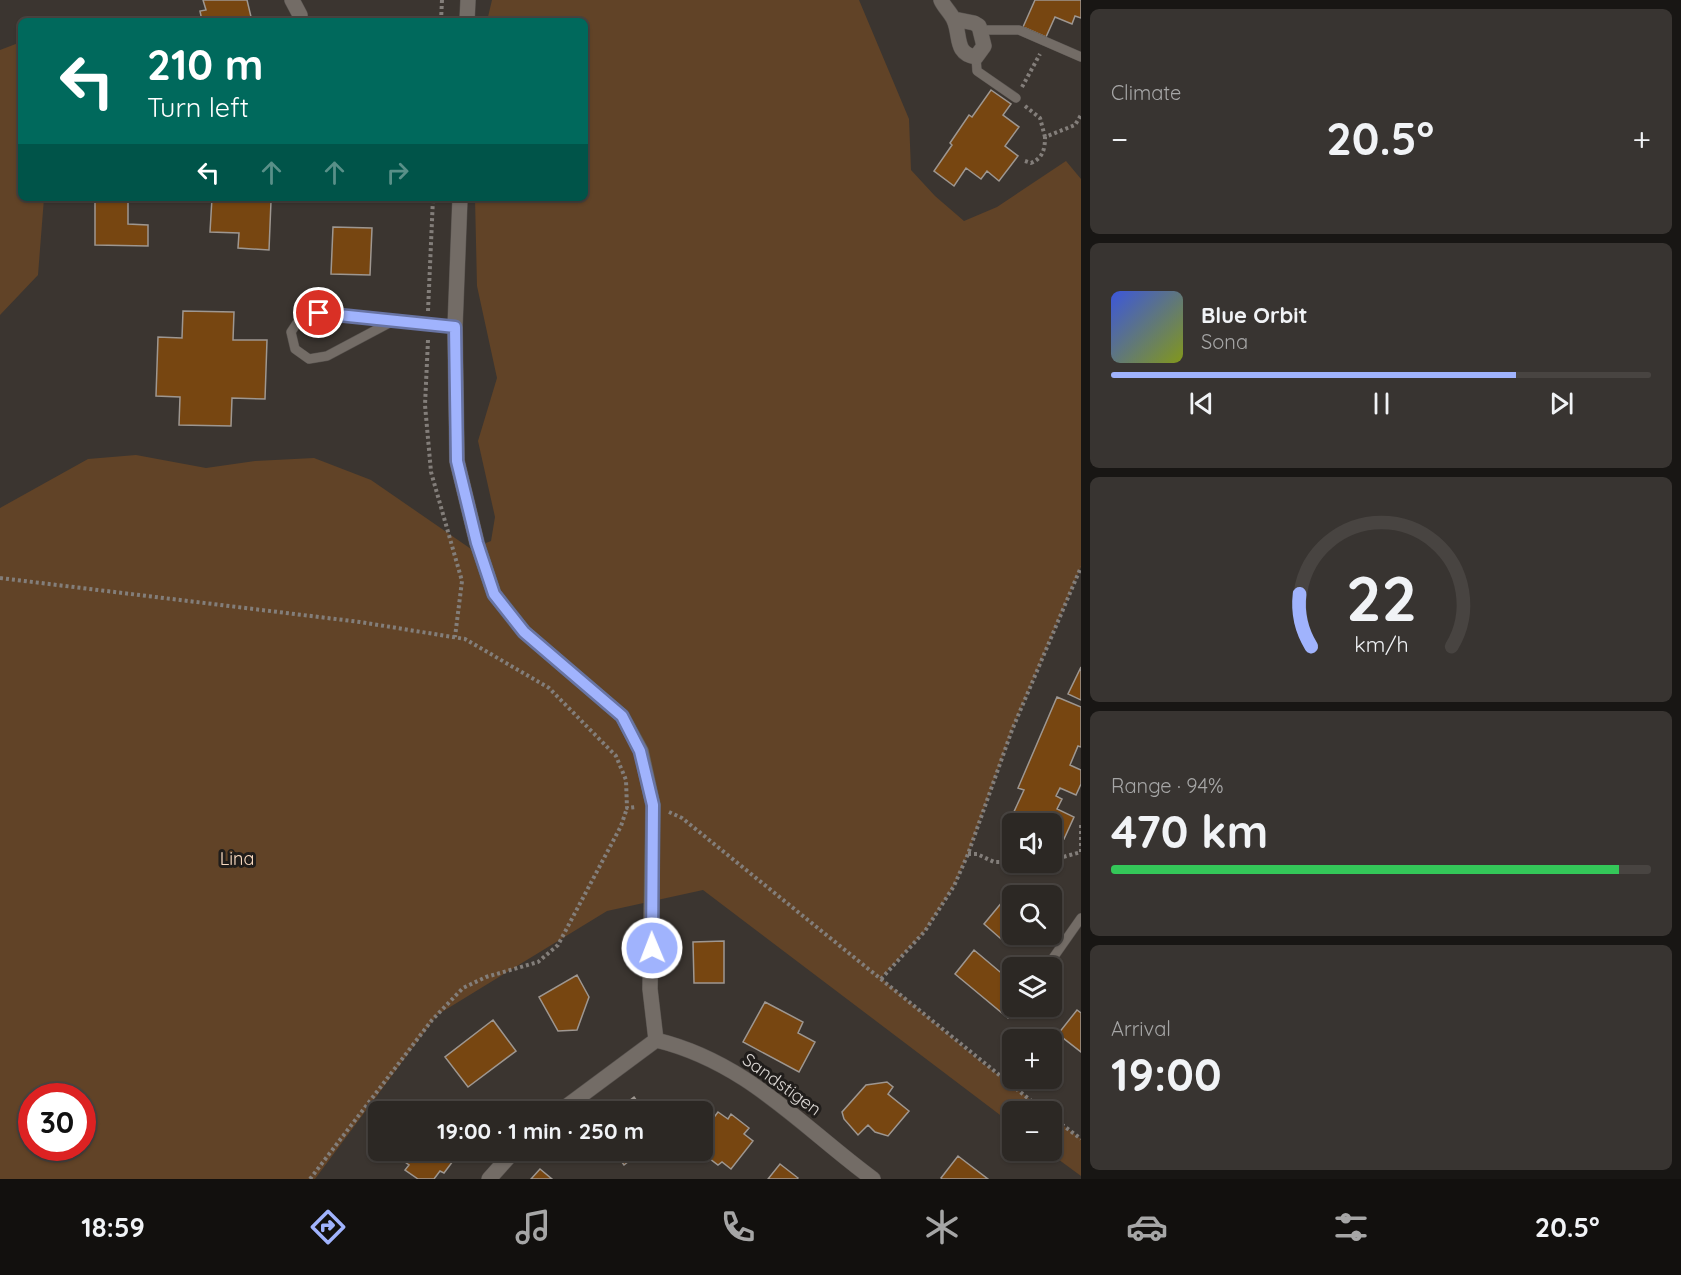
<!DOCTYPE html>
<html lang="en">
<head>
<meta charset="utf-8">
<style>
	body { margin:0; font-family:Quicksand,sans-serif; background:#383431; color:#f1f3f6; height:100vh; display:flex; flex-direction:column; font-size:22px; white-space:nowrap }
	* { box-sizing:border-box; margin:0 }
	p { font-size:20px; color:#a6a6a6 }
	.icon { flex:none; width:33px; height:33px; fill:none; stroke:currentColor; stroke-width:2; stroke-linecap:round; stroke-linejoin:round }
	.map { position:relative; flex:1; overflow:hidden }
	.details { display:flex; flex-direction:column; gap:9px; padding:9px; background:#181614; width:600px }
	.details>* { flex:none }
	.banner { position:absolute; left:18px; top:18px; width:570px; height:183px; border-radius:9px; box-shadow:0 2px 4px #0004,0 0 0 2px #484441; background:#00695c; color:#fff; overflow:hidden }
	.fabs { position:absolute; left:1002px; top:813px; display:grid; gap:12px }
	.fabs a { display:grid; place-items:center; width:60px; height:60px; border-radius:9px; background:#2c2824; box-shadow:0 2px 4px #0004,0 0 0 2px #484441; font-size:30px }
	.speed { position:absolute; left:18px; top:1083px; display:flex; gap:12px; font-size:30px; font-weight:700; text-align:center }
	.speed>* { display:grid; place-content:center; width:78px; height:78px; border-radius:50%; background:#2c2824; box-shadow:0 2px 4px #0004,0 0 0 2px #484441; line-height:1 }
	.speed .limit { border:9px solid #d22; background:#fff; color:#111 }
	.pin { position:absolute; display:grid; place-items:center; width:51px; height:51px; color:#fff; margin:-26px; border:3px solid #fff; border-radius:50%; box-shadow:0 2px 6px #0007 }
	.me { position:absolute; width:66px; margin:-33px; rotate:359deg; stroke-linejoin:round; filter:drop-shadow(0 0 4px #0008) }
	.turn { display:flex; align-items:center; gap:21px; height:126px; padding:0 30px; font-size:27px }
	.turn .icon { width:78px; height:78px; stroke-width:2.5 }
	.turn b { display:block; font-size:42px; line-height:51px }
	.lanes { display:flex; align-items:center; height:57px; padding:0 30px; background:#0003; justify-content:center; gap:30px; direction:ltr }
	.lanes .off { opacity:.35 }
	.big { font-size:45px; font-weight:700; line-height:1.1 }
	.details .tile { flex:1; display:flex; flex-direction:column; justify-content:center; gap:9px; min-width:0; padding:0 21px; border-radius:9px; background:#383431 }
	.details .dial { align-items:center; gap:0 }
	.dial svg { height:156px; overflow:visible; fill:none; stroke:#484441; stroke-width:7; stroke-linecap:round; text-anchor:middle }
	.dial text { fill:#f1f3f6; stroke:none }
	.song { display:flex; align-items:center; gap:18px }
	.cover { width:72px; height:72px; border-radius:9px; background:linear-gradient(135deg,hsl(230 70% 55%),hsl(70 70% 35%)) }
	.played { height:6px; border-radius:3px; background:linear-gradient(90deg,#a0b3fd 75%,#484441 75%) }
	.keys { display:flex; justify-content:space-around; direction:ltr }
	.heat { display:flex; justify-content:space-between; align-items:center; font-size:33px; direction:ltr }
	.charge { height:9px; border-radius:4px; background:linear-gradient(90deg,#34c759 94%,#484441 0) }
	.trip { position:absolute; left:368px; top:1101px; width:345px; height:60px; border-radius:9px; background:#2c2824; box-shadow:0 2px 4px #0004,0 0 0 2px #484441; font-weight:700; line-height:60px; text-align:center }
	.tab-bar { display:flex; height:96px; justify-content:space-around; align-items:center; background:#12100e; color:#a6a6a6 }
	.tab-bar .icon { width:42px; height:42px }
	.tab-bar .selected { color:#a0b3fd }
	.tab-bar b { font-size:27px; color:#f1f3f6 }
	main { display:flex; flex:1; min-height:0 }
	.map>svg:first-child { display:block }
	.green { fill:#614327; fill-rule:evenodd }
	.building { fill:#774611; stroke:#9e9791; stroke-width:1.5 }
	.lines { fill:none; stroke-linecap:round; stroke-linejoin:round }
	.service-casing { stroke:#56514d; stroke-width:10 }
	.minor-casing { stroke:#56514d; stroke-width:16 }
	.path { stroke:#837e7a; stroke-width:4; stroke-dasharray:3 3; stroke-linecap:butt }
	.service { stroke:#736c66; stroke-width:9 }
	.minor { stroke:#736c66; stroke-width:15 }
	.route-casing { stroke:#6874a4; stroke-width:15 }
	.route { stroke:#a0b3fd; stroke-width:10 }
	.labels { text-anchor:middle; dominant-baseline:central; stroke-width:6; stroke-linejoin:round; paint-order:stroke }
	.park-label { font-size:18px; fill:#f9dac0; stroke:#201d1b }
	.street-label { font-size:18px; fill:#dbd7d4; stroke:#201d1b }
</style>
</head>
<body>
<main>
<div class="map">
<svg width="1081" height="1179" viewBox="0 0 1081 1179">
	<rect width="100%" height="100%" fill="#3b3530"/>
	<!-- green -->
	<path class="green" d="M492 0H859L909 119 911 170 935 196 964 221 997 207 1066 161 1081 179V567L1012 730 968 854 954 886 925 931 881 978 980 1061 1045 1111 1012 1112V1124L703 890 607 911 437 1015 315 1179H0V508L88 459 136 455 206 468 255 461 314 458 371 480 471 549 491 541 495 517 478 441 497 378 477 286 475 198H585V21H487ZM32 1096H82V1148H32Z
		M21 42V198H44L38 275 0 315V50Z
		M1052 1117 1081 1139V1176L1047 1151 1052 1150Z"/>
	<!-- building -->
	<path class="building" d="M203 0H247L252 21H202L200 11 206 10Z
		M1035 0H1081V18L1075 16 1072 24 1055 17 1046 37 1023 27Z
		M991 90 1011 104 1003 115 1019 127 1005 146 1018 156 999 181 987 171 981 179 966 168 954 186 934 171 952 145 950 143 969 115 972 117Z
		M95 198H128V224L148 225V246L95 245Z
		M212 198 271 201 269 250 238 248 239 233 210 232Z
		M333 227 372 228 370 275 331 274Z
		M183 311 234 312 233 340H267L265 399 232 398 231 426 179 425 180 397 156 396 158 337 182 338Z
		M1081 667V700L1068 694Z
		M1057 697 1081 707V747L1078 746 1070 765 1081 770V784L1076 795 1060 788 1056 796 1062 799 1057 809 1074 817 1064 839 1052 833V824H1012V832L1006 829 1024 790 1018 788Z
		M1012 890 1018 896H1012V934H1017L1008 945 984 924Z
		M724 941V983H694L693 942Z
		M974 950 1012 982V1006H1017L1008 1018 955 974Z
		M577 975 589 997 577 1030 558 1031 539 997Z
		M765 1002 803 1022 798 1033 815 1042 799 1072 743 1042Z
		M1077 1010 1081 1013V1052L1058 1034Z
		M493 1020 516 1051 468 1087 445 1057Z
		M887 1082 893 1087 888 1094 909 1111 888 1136 875 1132 868 1125 858 1135 844 1119 842 1112 866 1085Z
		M634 1097 645 1112H615Z
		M718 1112 728 1119 731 1114 749 1128 744 1134 753 1141 731 1169 722 1162 718 1165 701 1152 706 1145 702 1142V1133Z
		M392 1150H454L448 1158 453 1161 444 1173 440 1171 434 1179H418L405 1170 409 1165 391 1152Z
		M613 1150H643L624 1165Z
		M958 1156 988 1179H942L941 1178Z
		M780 1164 798 1178 797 1179H768Z
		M540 1169 552 1179H531Z"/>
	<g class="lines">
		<defs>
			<path id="service" d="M981 30H1019L1081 57
				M976 57 977 71 1016 98
				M391 322 319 313 301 317 291 332 295 349 309 359 327 356 391 322 455 327
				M1046 968 1081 918"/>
			<path id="minor" d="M292 0 300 15V21
				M941 0C944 7 951 13 954 20 961 35 954 54 976 57L984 46 979 26 974 23 954 19
				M467 21 468 0
				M460 198 455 327 457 461 477 543 494 594 524 632 622 716 641 751 653 805 650 989 656 1040 559 1112
				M656 1040C747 1062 801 1126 873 1179
				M489 1179 515 1150"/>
		</defs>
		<!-- service casing -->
		<use href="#service" class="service-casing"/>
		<!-- minor casing -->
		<use href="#minor" class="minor-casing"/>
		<!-- path -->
		<path class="path" d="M441 21 442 0
			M1022 87 1040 54
			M1025 106 1040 118 1045 137
			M1025 161 1031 163C1043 158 1045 149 1045 137L1075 125 1081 115
			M428 311 433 198
			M428 340 425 405 431 472 462 581 455 637
			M0 578 360 622 465 639 549 688 616 756 626 780 627 808 636 807
			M669 812 682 818 1045 1112
			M1081 852V822
			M968 854H977L994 862H1035
			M1052 860 1081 852
			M881 979 925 931 954 886 968 854 1012 730 1081 567
			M1052 1117 1081 1139
			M310 1179 432 1020 463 988 486 977 538 962 558 945 621 826 627 808"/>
		<!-- service -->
		<use href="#service" class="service"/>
		<!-- minor -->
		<use href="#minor" class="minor"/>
	</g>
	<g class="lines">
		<defs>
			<path id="route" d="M319 313 455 327 457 461 477 543 494 594 524 632 622 716 640 751 653 805 652 948"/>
		</defs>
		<!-- route casing -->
		<use href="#route" class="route-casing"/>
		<!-- route -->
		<use href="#route" class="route"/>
	</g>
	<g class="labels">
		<!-- park labels -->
		<g class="park-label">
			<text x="237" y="858">Lina</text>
		</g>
		<!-- street labels -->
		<g class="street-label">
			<text transform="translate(782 1084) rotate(36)">Sandstigen</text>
		</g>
	</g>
</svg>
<div class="fabs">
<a><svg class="icon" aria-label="sound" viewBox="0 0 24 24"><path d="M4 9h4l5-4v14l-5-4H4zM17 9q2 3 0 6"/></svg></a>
<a><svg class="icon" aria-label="search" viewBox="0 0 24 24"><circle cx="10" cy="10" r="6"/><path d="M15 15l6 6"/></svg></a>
<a><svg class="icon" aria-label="layers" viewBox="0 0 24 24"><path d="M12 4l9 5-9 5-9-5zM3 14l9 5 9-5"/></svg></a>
<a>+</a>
<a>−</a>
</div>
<div class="speed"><div class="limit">30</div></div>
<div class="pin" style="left:319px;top:313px;background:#d93025"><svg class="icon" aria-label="arrive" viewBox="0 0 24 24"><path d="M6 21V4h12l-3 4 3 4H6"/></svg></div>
<svg class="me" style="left:652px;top:948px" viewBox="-20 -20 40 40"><circle r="17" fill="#a0b3fd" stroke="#fff" stroke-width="3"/><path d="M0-11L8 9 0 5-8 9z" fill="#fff"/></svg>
<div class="trip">19:00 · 1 min · 250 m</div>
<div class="banner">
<div class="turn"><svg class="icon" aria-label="left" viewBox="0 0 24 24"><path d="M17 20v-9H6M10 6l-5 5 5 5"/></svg><div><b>210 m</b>Turn left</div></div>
<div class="lanes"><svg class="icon" aria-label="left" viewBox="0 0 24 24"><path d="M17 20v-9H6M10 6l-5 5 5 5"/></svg><svg class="icon off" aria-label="ahead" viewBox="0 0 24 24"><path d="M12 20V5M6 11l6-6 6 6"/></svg><svg class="icon off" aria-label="ahead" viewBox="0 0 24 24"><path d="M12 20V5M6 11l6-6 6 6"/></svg><svg class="icon off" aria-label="right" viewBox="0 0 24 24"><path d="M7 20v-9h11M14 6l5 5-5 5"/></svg></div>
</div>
</div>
<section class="details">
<div class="tile"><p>Climate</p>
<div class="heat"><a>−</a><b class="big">20.5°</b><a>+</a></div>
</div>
<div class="tile">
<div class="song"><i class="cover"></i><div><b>Blue Orbit</b><p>Sona</p></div></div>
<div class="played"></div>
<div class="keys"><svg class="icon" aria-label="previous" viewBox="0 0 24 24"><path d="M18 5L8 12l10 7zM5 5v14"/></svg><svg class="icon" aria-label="pause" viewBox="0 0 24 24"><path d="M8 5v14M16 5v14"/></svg><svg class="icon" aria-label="next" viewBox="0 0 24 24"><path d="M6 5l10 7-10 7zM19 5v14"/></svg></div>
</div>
<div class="tile dial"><svg viewBox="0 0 100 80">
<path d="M14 69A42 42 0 1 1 86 69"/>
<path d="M14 69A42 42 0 0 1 8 42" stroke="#a0b3fd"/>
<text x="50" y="56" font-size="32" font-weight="700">22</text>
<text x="50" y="72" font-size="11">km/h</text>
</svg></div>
<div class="tile"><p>Range · 94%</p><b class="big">470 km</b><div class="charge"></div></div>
<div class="tile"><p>Arrival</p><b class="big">19:00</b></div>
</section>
</main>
<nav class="tab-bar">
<b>18:59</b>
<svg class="icon selected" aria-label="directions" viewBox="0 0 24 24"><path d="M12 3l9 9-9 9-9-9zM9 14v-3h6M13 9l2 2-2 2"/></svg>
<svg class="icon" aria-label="music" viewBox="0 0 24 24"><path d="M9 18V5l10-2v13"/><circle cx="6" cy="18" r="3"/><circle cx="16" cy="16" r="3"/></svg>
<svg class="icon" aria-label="phone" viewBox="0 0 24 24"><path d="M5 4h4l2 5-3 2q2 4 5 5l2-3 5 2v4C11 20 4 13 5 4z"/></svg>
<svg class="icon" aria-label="climate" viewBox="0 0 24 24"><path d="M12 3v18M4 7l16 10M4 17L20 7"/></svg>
<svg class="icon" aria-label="car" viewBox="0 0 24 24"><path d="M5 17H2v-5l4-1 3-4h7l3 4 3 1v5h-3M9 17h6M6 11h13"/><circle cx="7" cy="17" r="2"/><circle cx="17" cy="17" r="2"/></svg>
<svg class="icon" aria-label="filters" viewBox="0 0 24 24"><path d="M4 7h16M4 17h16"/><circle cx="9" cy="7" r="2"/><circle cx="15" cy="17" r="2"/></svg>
<b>20.5°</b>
</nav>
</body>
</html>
